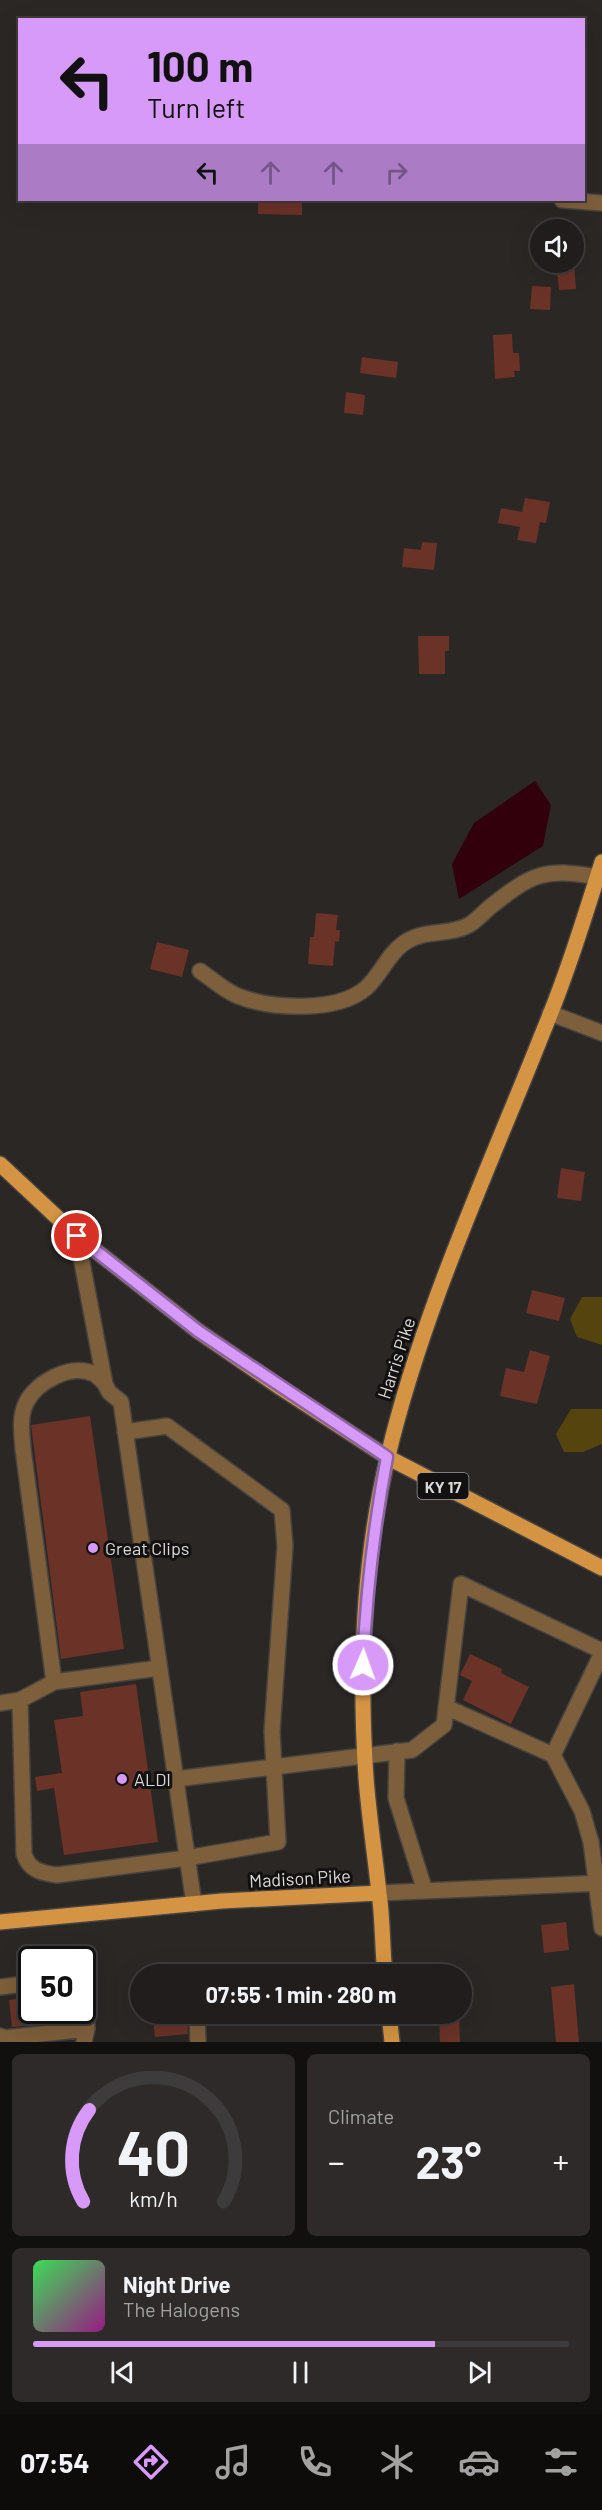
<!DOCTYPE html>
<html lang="en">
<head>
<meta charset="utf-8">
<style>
	body { margin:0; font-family:Barlow,sans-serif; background:#2d2a29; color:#f1f3f6; height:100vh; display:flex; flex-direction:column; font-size:22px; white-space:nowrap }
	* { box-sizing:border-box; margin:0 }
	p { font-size:20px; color:#a2a2a3 }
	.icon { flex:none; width:33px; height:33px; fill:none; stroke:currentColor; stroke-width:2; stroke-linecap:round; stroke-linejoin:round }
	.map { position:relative; height:2042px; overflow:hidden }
	.details { display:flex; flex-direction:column; gap:12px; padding:12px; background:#12100f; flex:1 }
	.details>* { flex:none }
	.banner { position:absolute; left:18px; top:18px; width:567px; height:183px; border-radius:0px; box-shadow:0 6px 24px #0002,0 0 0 2px #3d3b3b; background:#d89af8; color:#111; overflow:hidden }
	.buttons { position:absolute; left:530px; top:219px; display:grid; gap:12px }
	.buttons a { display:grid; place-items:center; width:54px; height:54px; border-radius:50%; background:#201d1c; box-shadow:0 6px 24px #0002,0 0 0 2px #3d3b3b; font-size:30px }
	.speed { position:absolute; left:18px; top:1946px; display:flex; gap:12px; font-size:30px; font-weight:700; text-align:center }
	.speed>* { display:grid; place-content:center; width:78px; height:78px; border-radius:50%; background:#201d1c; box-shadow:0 6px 24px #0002,0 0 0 2px #3d3b3b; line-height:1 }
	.speed .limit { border:3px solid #111; border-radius:9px; background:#fff; color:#111 }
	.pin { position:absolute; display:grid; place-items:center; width:51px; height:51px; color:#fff; margin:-26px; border:3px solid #fff; border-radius:50%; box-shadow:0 2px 6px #0007 }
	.me { position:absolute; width:66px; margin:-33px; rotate:2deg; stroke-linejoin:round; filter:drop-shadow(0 0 4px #0008) }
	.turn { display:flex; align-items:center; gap:21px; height:126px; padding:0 30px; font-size:27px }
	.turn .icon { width:78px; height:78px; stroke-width:2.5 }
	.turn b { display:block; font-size:42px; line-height:51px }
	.lanes { display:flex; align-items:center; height:57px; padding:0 30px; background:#0003; justify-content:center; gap:30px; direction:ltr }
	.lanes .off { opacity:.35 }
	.big { font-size:45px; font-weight:700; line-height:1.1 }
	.details .card { flex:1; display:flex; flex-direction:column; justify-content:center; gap:9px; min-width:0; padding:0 21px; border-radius:9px; background:#2d2a29 }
	.details .dial { align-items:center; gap:0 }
	.dial svg { height:156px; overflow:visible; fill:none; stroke:#3d3b3b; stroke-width:7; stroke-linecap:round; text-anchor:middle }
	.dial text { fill:#f1f3f6; stroke:none }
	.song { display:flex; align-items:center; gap:18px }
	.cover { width:72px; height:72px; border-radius:9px; background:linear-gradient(135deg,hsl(130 70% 55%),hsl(310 70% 35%)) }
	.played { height:6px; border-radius:3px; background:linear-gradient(90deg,#d89af8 75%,#3d3b3b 75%) }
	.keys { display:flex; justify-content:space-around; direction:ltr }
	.heat { display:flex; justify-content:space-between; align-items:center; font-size:33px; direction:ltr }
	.details .tiles { flex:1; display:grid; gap:12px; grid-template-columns:1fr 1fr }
	.card:last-child { grid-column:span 2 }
	.trip { position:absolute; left:130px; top:1964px; width:342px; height:60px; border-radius:30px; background:#201d1c; box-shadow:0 6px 24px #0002,0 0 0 2px #3d3b3b; font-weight:700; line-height:60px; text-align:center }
	.tabs { display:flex; height:96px; justify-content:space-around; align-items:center; background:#0d0c0b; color:#a2a2a3 }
	.tabs .icon { width:42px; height:42px }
	.tabs .active { color:#d89af8 }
	.tabs b { font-size:27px; color:#f1f3f6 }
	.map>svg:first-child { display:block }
	.green { fill:#56440f }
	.water { fill:#31000b }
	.building { fill:#6b3228 }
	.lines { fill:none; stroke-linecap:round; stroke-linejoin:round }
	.minor-casing { stroke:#474341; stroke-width:18 }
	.major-casing { stroke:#474341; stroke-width:18 }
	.minor { stroke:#7e5f3b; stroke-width:15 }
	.major { stroke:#d49443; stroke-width:15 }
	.route-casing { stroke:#8c64a1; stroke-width:15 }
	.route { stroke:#d89af8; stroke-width:10 }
	.poi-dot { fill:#d89af8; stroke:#121010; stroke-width:2 }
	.labels { text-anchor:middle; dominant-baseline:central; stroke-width:6; stroke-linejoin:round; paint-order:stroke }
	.shield { fill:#121010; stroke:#9f9c9b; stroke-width:1.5 }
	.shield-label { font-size:16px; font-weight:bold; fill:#dbd8d7 }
	.street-label { font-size:18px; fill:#dbd8d7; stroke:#121010 }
	.poi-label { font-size:18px; fill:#dbd8d7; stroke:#121010; text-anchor:start }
</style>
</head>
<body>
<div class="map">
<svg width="602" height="2042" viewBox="0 0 602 2042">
	<rect width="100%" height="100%" fill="#2b2725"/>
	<!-- green -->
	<path class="green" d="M582 1297H602V1345L577 1337 570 1319Z
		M571 1409H602V1444L583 1452H564L556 1434Z"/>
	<!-- water -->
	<path class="water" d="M535 781 551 805 543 846 459 899 452 864 474 823Z"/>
	<!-- building -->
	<path class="building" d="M258 200H302V215L258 214Z
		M556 262H574L576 289 559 290Z
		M532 286 551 287 550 310 530 309Z
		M512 334 513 353H519L520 371H514L515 377 495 379 493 335Z
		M362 357 398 362 396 378 360 373Z
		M346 392 365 395 363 415 344 413Z
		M525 498 550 502 546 523 540 522 536 543 517 540 520 527 498 523 501 508 522 512Z
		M422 542 437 543 434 570 402 567 404 548 421 550Z
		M418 636H449V651H445V674H419Z
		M316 913 338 915 336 930H340L339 942 335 941 333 966 308 964 310 937H314Z
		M157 942 189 950 182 977 150 969Z
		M561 1168 585 1172 581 1201 557 1198Z
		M532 1290 565 1298 559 1321 526 1313Z
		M530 1350 550 1356 537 1404 500 1396 506 1368 524 1372Z
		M90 1416 124 1649 61 1659 31 1425Z
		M470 1654 502 1669 501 1673 529 1687 511 1724 463 1700 472 1681 460 1675Z
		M136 1684 158 1842 64 1855 54 1788 37 1791 35 1777 62 1773 54 1720 83 1716 80 1692Z
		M566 1922 569 1950 544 1953 541 1925Z
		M574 1984 579 2042H556L551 1987Z
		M32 1997V2010H71L72 2021 12 2027 9 2000Z
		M152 2013H187L188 2034 155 2037Z
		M439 2013H459L460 2042H440Z"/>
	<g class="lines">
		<defs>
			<path id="minor" d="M562 200 602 203
				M200 971C212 979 225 991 238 996 271 1009 337 1013 366 988 381 975 387 955 404 943 423 929 449 936 469 925 477 920 483 913 490 907 533 873 543 868 598 877
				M550 1013 602 1033
				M77 1236 105 1384 109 1392 121 1402 194 1904
				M602 1653 553 1755 582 1811 591 1842 602 1928
				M54 1682 23 1449C22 1435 19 1417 26 1403 36 1382 71 1363 94 1374 98 1376 102 1381 105 1384
				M20 1700 24 1854C29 1870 41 1873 57 1875L187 1858 278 1842 272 1731 285 1546 282 1510 167 1426 125 1432
				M0 1703 20 1700 54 1682 159 1668
				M446 1707 553 1755
				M397 1751 396 1798 425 1891
				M176 1779 412 1750 444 1725 461 1584 602 1651
				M379 1893 602 1883
				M0 1987 32 1983
				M197 2013 198 2042
				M0 2036 5 2038 87 2029
				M84 2042 87 2029 85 1972"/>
			<path id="major" d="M0 1164 77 1236 198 1331 281 1388 387 1457 602 1568
				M0 1922 222 1901 379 1893
				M385 1974C382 1947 383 1920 379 1893 375 1855 369 1817 366 1778 359 1672 363 1559 388 1456 423 1309 488 1171 543 1032 566 977 584 919 602 862
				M389 2013 392 2042"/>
		</defs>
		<!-- minor casing -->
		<use href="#minor" class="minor-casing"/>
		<!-- major casing -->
		<use href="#major" class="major-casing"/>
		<!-- minor -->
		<use href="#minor" class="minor"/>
		<!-- major -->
		<use href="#major" class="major"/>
	</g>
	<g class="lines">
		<defs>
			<path id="route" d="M77 1236 198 1331 387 1457C374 1526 366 1595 363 1665"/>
		</defs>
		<!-- route casing -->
		<use href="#route" class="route-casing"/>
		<!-- route -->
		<use href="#route" class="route"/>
	</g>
	<!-- markers -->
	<g class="poi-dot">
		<circle cx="93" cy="1548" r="6"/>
		<circle cx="122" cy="1779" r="6"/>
	</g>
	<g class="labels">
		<!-- shield labels -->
		<rect class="shield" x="417.5" y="1473" width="51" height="26" rx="4.5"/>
		<g class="shield-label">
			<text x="443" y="1486">KY 17</text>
		</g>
		<!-- street labels -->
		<g class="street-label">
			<text transform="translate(396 1358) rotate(-72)">Harris Pike</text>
			<text transform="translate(300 1878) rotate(-3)">Madison Pike</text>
		</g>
		<!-- poi labels -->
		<g class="poi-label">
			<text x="105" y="1548">Great Clips</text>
			<text x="134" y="1779">ALDI</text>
		</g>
	</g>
</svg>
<div class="buttons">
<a><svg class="icon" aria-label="sound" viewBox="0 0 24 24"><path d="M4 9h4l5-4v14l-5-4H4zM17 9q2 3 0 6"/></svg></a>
</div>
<div class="speed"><div class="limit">50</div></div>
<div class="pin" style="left:77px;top:1236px;background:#d93025"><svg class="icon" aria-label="arrive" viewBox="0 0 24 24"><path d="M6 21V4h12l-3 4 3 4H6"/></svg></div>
<svg class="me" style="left:363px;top:1665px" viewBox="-20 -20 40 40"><circle r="17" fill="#d89af8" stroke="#fff" stroke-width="3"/><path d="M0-11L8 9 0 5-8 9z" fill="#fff"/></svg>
<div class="trip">07:55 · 1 min · 280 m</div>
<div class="banner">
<div class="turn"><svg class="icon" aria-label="left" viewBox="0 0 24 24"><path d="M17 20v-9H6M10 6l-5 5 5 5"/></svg><div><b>100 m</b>Turn left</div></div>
<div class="lanes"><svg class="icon" aria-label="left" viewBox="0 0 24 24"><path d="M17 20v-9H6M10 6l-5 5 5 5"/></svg><svg class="icon off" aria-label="ahead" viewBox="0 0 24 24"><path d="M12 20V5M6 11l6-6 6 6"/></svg><svg class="icon off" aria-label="ahead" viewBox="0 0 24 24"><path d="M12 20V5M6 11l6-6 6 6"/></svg><svg class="icon off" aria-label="right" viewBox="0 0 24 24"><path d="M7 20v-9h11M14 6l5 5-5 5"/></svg></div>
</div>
</div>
<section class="details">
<div class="tiles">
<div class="card dial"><svg viewBox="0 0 100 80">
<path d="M14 69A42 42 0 1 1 86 69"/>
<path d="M14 69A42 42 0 0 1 17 22" stroke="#d89af8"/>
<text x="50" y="56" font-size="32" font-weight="700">40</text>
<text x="50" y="72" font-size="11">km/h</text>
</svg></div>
<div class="card"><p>Climate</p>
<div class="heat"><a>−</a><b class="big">23°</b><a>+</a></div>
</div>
<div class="card">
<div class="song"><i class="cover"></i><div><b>Night Drive</b><p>The Halogens</p></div></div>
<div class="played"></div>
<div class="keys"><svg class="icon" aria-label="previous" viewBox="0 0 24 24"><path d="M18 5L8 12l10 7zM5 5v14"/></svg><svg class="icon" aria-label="pause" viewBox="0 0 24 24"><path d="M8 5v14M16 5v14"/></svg><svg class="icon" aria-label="next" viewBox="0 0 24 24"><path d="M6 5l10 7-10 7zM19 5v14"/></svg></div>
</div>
</div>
</section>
<nav class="tabs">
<b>07:54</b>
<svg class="icon active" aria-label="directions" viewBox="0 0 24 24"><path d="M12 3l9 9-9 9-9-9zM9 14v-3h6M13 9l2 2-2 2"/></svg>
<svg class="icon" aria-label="music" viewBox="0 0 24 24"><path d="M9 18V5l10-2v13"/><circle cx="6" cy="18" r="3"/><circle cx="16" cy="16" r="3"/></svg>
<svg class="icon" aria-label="phone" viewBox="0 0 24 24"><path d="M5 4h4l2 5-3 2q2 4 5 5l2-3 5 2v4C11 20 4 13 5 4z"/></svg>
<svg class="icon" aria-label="climate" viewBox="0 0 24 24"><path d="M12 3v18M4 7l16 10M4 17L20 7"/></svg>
<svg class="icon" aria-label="car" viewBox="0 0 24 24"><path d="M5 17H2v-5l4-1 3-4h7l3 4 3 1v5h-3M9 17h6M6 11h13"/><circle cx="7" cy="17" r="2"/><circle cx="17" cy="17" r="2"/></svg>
<svg class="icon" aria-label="filters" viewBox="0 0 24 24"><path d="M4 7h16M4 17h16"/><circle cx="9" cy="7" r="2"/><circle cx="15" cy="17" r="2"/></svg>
</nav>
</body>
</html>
